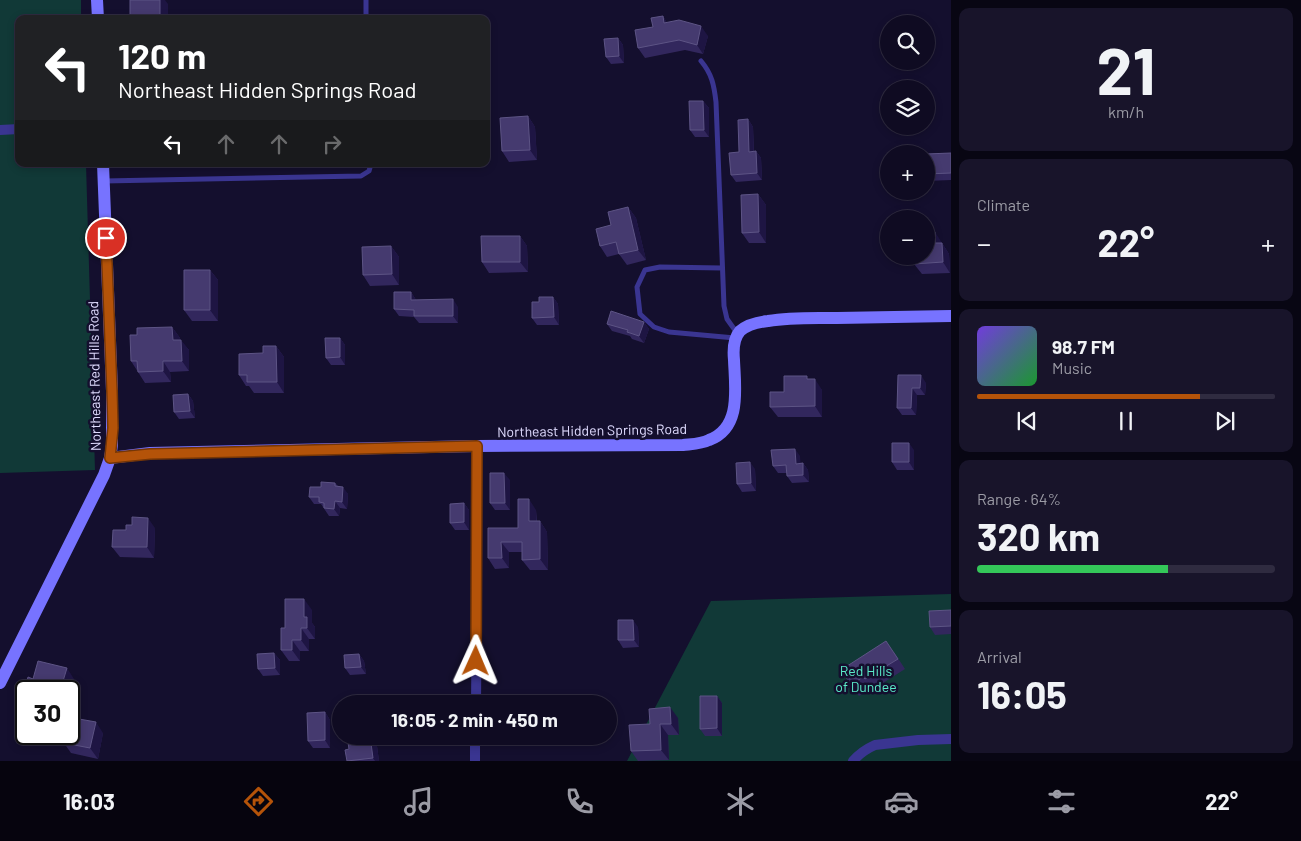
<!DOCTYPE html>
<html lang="en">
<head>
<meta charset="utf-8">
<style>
	body { margin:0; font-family:Barlow,sans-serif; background:#18142a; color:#f1f3f6; height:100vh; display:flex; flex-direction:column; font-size:19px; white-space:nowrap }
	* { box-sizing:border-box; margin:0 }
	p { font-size:16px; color:#9b9ba5 }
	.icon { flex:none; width:28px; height:28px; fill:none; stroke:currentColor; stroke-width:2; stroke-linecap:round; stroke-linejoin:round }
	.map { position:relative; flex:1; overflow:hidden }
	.panel { display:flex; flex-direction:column; gap:8px; padding:8px; background:#080613; width:350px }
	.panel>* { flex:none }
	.top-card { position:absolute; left:15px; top:15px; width:475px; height:152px; border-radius:10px; box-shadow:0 2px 8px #0003,0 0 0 1px #2f2b40; background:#202124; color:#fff; overflow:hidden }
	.tools { position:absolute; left:880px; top:15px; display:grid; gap:10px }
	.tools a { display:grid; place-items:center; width:55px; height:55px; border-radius:50%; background:#0f0b22; box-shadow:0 2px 8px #0003,0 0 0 1px #2f2b40; font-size:25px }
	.speed { position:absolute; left:15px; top:680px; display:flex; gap:10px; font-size:25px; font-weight:700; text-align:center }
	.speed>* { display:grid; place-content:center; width:65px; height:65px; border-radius:50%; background:#0f0b22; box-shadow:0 2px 8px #0003,0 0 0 1px #2f2b40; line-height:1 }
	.speed .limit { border:2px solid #111; border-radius:8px; background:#fff; color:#111 }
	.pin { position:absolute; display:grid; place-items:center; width:42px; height:42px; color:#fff; margin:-21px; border:2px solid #fff; border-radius:50%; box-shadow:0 1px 5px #0007 }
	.me { position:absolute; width:55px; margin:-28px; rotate:1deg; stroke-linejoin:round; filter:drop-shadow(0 0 4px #0008) }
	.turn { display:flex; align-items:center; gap:18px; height:105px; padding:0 20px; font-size:22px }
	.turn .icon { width:65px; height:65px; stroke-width:2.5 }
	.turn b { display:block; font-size:35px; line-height:42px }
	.lanes { display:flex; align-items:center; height:48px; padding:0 20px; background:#0003; justify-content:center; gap:25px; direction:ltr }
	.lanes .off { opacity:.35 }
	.big { font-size:38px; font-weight:700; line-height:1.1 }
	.panel .card { flex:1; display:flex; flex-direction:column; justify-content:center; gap:8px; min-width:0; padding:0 18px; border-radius:10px; background:#18142a }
	.panel .dial { align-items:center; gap:0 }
	.dial b { font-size:65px; line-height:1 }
	.song { display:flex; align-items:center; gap:15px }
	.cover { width:60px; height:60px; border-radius:8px; background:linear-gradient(135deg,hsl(260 70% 55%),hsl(130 70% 35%)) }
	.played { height:5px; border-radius:2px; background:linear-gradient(90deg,#b45309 75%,#2f2b40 75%) }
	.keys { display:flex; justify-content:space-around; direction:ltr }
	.heat { display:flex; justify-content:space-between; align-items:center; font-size:28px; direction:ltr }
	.charge { height:8px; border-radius:4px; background:linear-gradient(90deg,#34c759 64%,#2f2b40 0) }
	.trip { position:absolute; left:332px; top:695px; width:285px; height:50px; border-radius:25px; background:#0f0b22; box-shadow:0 2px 8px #0003,0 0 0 1px #2f2b40; font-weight:700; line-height:50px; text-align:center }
	.tab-bar { display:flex; height:80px; justify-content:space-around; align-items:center; background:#06040e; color:#9b9ba5 }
	.tab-bar .icon { width:35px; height:35px }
	.tab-bar .current { color:#b45309 }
	.tab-bar b { font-size:22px; color:#f1f3f6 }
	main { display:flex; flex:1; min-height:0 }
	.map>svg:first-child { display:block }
	.green { fill:#113937 }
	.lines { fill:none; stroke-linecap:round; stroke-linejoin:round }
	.lane { stroke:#3a3591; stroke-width:5 }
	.street { stroke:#3a3591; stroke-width:10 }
	.secondary { stroke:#7773ff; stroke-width:12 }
	.wall { fill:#32275d }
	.shaded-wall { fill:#1e1543 }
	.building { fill:#453a6f; stroke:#5d5485 }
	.route-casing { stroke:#753606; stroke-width:12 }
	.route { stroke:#b45309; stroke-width:9 }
	.labels { text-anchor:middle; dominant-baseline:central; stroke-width:5; stroke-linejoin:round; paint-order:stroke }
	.street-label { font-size:14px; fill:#e0dcff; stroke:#140f2e }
	.park-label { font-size:14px; fill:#5becc9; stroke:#140f2e }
</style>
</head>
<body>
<main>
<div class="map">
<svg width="951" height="761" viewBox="0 0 951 761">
	<rect width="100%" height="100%" fill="#140f2e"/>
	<!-- green -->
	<path class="green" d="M0 0H81V19H19V164H86L95 470 0 473Z
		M951 594V761H627L711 601Z"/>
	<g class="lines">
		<!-- lane -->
		<path class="lane" d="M366 0V19
			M701 61C712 74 714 85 716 102L724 306 727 319 737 333
			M104 181 361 176 369 171 371 164
			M722 268 660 267 645 270 637 287 640 314 654 327 669 332 735 338"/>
		<!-- street -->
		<path class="street" d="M0 130 19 129
			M476 704 477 591V446
			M475 761V736
			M853 761C859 754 866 749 875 745L918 740 951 739"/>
		<!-- secondary -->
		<path class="secondary" d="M97 0 98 19
			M110 458 150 453 477 446 683 445C691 444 701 444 709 440 742 428 735 388 734 360 733 350 733 339 740 331 747 325 759 322 768 321 791 317 814 318 837 318 875 317 913 317 951 316
			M0 683 104 475 110 458 112 445V391L103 164"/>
	</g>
	<!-- wall -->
	<path class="wall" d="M663 16 667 23 708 36 703 54 685 50 645 58 638 48 653 27Z
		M618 38 623 45 624 63 611 64 606 57Z
		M703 101 709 108V137H695L690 130Z
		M528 116 535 127 537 160 509 162 502 151Z
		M748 119 753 127 754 151H756L761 158 762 180 736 182 731 175 739 152Z
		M951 153V180L926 181V154Z
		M758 194 766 205V243H749L742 233Z
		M628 207 636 218 646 260 627 265 619 254 607 257 600 246Z
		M520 236 527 246 528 272 489 273 482 262Z
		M942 243 949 254 950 273 922 274 914 264Z
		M391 246 399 257V285L370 286 363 275Z
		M210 270 218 280V321H192L184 310Z
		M411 292 416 300 458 307V323H419L414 317 399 316 394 309Z
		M553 297 558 304 559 325H537L532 318Z
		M644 322 649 329 644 343 632 339 630 336 612 331 607 324Z
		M172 327 180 338V340L189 350V371L170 372 171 382 145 383 131 361 137 335Z
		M340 338 345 345V365H331L326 358Z
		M276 346 284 357V393H254L249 386H246L239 375 263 353Z
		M898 375 926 383 925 395H917L916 415H902L897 408Z
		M809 379 822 390V417H778L770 407 784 392Z
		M188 394 193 401 195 418 179 419 174 412Z
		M914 450V470H897L892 462Z
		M800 456V463H803L808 470 809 482 792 483 787 476V473H778L773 466Z
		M755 469 756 491 742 492 737 484Z
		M510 480V510H495L490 503Z
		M335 483 338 486 348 494 347 509 340 508 339 516H329L321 504H314L309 497 321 487Z
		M464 503 469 510V530H455L450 523Z
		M536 510 537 521H540L547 532 548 570H530L522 560V552H509V568L495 569 488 558V528H518Z
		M132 525 155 528 154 558 120 557 112 547Z
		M312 610V623L315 627V639H309V651H300V661H289L281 650Z
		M951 610V634L935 635 930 627Z
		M638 627 639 647 623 648 618 640Z
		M894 652 905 669 872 690 871 688 859 696 851 685Z
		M274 653 280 660V675L263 676 258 669Z
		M359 654 364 661 366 674 350 675 345 668Z
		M717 696 722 703V736H705L700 729Z
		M325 712 330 720V748H313L308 741Z
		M678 718 679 735H668L669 760 638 761 631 751 650 724Z
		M103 733 98 759 71 753 64 743Z
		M347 736H382L383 745 377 746 379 761H347L349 749Z"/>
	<!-- shaded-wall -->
	<path class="shaded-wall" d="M160 0H165L168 4V19H160Z
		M663 16 669 26 664 23Z
		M701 26 708 36 703 54 697 45Z
		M618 38 623 45 624 63 619 56Z
		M703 101 709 108V137L704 130Z
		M528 116 535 127 537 160 530 150Z
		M748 119 753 127 754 159 749 152Z
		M756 151 761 158 762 180 757 173Z
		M758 194 766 205V243L759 232Z
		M628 207 636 218 646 260 638 250Z
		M935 232 949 254 950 273 943 262 935 243Z
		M520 236 527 246 528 272 520 262Z
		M391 246 399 257V285L392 274Z
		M210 270 218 280V321L210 310Z
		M411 292 416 300V308L411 300Z
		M553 297 558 304 559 325 554 317Z
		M453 299 458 307V323L453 316Z
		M644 322 649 329 644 343 639 336Z
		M172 327 180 338V351L173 340Z
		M340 338 345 345V365L340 357Z
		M181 340 189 350V371L182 361Z
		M276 346 284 357V393L277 382Z
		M163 361 170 372 171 382 163 371Z
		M921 375 926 383 925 395 920 388Z
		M815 379 822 390V417L815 406Z
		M912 388 917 395 916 415 911 408Z
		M188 394 193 401 195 418 190 411Z
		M909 443 914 450V470L909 462Z
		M795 449 800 456 801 471 796 464Z
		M750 462 755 469 756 491 751 483Z
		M803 463 808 470 809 482 803 475Z
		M504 473 510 480V510L505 503Z
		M343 487 348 494 347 509 342 502Z
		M529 499 536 510 537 532 529 521Z
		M335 501 340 508 339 516 334 509Z
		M464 503 469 510V530L464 522Z
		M148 518 155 528 154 558 147 547Z
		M540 521 547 532 548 570 540 559Z
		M501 542 509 552V568L502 558Z
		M304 599 312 610V623L315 627V639L307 628 304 617Z
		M633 620 638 627 639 647 634 640Z
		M301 628 309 639V651L301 640Z
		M292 640 300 651V661L292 650Z
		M274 653 280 660V675L275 668Z
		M359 654 364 661 366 674 361 667Z
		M67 668 74 679 69 699V691H60Z
		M717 696 722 703V736L717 728Z
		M670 707 678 718 679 735 671 724Z
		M325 712 330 720V748L325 740Z
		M96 722 103 733 98 759 90 748Z
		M660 724 668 735 669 760 661 750Z
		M370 736 377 746 379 761H375L373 758Z
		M377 736H382L383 745Z"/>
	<!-- building -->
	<path class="building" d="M130 0H160V19H130Z
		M663 16 664 23 679 20 701 26 697 45 679 40 638 48 635 30 653 27 651 18Z
		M618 38 619 56 606 57 604 39Z
		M689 101H703L704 130H690Z
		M528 116 530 150 502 151 500 118Z
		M748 119 749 152 756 151 757 173 731 175 729 153 739 152 738 120Z
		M951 153V173L926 174V154Z
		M758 194 759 232 742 233 741 195Z
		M628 207 638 250 619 254 616 242 600 246 596 229 611 225 608 212Z
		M935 232V243H942L943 262 914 264V256H926V233Z
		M481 236H520V262H482Z
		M391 246 392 274 363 275 362 247Z
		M184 270H210V310H184Z
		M394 292H411V300L453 299V316H414V310L394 309Z
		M539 297H553L554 317 532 318V302H539Z
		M611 311 644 322 639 336 627 332 628 330 607 324Z
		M172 327 173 340H181L182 361H163V371L138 372 137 361H131L130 335H137V328Z
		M325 338H340V357L326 358Z
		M263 346H276L277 382H247V375H239V354L263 353Z
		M898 375H921L920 388H912L911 408H897Z
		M784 376H807V379H815V406L770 407V392H784Z
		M188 394 190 411 174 412 173 395Z
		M892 443H909V462H892Z
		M795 449 796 464 803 463V475L787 476 786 465 773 466 771 450Z
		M750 462 751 483 737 484 736 463Z
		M490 473H504L505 503H490Z
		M321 482 335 483V486L343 487 342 502 335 501 334 509 324 508V503L319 502V497H309L310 487H321Z
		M518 499H529V521H540V559L522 560V542H501L502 558H488V528H518Z
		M464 503V522L450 523V504Z
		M132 517 148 518 147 547H112L113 530H126V525H132Z
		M285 599H304V617H307V628H301V640H292V650H281V628H285Z
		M951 610V626L930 627 929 611Z
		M618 620H633L634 640H618Z
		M886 641 898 659 865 679 863 677 851 685 841 670Z
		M274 653 275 668 258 669 257 654Z
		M359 654 361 667 345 668 344 655Z
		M38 661 67 668 60 691H26V696H23L28 677 33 679Z
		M700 696H717V728L700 729Z
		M670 707 671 724H660L661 750 631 751 629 725 650 724 649 709Z
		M325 712V740L308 741 307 713Z
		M79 719 96 722 90 748 64 743 66 734H69V723L77 725Z
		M347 736H370L373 758 347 761 345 750 349 749Z"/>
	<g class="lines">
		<defs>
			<path id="route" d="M106 238 112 391 113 428 110 458 150 454 477 446 476 661"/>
		</defs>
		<!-- route casing -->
		<use href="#route" class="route-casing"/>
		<!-- route -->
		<use href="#route" class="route"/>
	</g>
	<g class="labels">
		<!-- street labels -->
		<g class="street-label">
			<text transform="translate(94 376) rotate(-91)">Northeast Red Hills Road</text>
			<text transform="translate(592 430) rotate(-1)">Northeast Hidden Springs Road</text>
		</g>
		<!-- park labels -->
		<g class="park-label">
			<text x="866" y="670">Red Hills<tspan x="866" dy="16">of Dundee</tspan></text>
		</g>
	</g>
</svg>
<div class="tools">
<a><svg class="icon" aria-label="search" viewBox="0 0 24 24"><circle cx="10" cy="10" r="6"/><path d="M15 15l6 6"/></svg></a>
<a><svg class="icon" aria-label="layers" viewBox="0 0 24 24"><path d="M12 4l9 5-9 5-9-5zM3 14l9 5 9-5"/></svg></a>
<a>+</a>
<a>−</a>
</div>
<div class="speed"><div class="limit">30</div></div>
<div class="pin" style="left:106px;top:238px;background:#d93025"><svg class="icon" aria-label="arrive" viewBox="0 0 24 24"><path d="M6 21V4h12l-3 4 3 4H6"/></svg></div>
<svg class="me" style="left:476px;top:661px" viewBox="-20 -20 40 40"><path d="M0-17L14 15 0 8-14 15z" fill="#b45309" stroke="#fff" stroke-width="4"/></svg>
<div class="trip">16:05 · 2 min · 450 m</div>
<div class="top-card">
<div class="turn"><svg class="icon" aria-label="left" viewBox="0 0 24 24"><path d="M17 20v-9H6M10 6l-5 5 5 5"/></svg><div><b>120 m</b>Northeast Hidden Springs Road</div></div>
<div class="lanes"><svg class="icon" aria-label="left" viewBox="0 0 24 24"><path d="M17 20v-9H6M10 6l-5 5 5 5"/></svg><svg class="icon off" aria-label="ahead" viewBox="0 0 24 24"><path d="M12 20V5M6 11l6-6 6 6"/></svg><svg class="icon off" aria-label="ahead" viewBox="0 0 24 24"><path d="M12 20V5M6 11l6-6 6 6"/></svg><svg class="icon off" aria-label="right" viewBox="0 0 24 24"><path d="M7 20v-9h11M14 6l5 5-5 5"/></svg></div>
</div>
</div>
<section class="panel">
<div class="card dial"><b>21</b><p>km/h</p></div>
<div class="card"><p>Climate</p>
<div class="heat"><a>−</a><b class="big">22°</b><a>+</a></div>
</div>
<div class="card">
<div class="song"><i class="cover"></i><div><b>98.7 FM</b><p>Music</p></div></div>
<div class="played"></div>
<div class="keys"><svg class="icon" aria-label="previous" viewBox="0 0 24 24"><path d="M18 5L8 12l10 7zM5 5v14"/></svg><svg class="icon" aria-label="pause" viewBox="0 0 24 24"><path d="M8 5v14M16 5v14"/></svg><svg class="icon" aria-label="next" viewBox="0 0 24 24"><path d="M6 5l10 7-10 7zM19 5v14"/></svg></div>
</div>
<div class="card"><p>Range · 64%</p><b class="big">320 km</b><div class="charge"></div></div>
<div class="card"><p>Arrival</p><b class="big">16:05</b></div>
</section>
</main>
<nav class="tab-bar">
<b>16:03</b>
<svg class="icon current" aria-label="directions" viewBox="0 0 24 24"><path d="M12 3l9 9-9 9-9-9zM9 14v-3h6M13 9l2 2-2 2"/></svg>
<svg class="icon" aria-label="music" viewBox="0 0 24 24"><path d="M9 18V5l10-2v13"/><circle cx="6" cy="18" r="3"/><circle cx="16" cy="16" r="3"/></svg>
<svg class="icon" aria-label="phone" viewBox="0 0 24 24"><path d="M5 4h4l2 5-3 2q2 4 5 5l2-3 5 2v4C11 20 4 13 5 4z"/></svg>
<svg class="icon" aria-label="climate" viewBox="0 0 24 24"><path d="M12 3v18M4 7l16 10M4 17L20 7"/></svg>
<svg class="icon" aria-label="car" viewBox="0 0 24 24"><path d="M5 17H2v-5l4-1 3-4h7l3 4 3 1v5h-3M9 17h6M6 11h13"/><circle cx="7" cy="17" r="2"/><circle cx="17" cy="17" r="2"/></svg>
<svg class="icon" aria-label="filters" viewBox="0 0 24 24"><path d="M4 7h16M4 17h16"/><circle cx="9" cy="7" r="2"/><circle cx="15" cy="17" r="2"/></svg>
<b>22°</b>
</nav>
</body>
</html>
